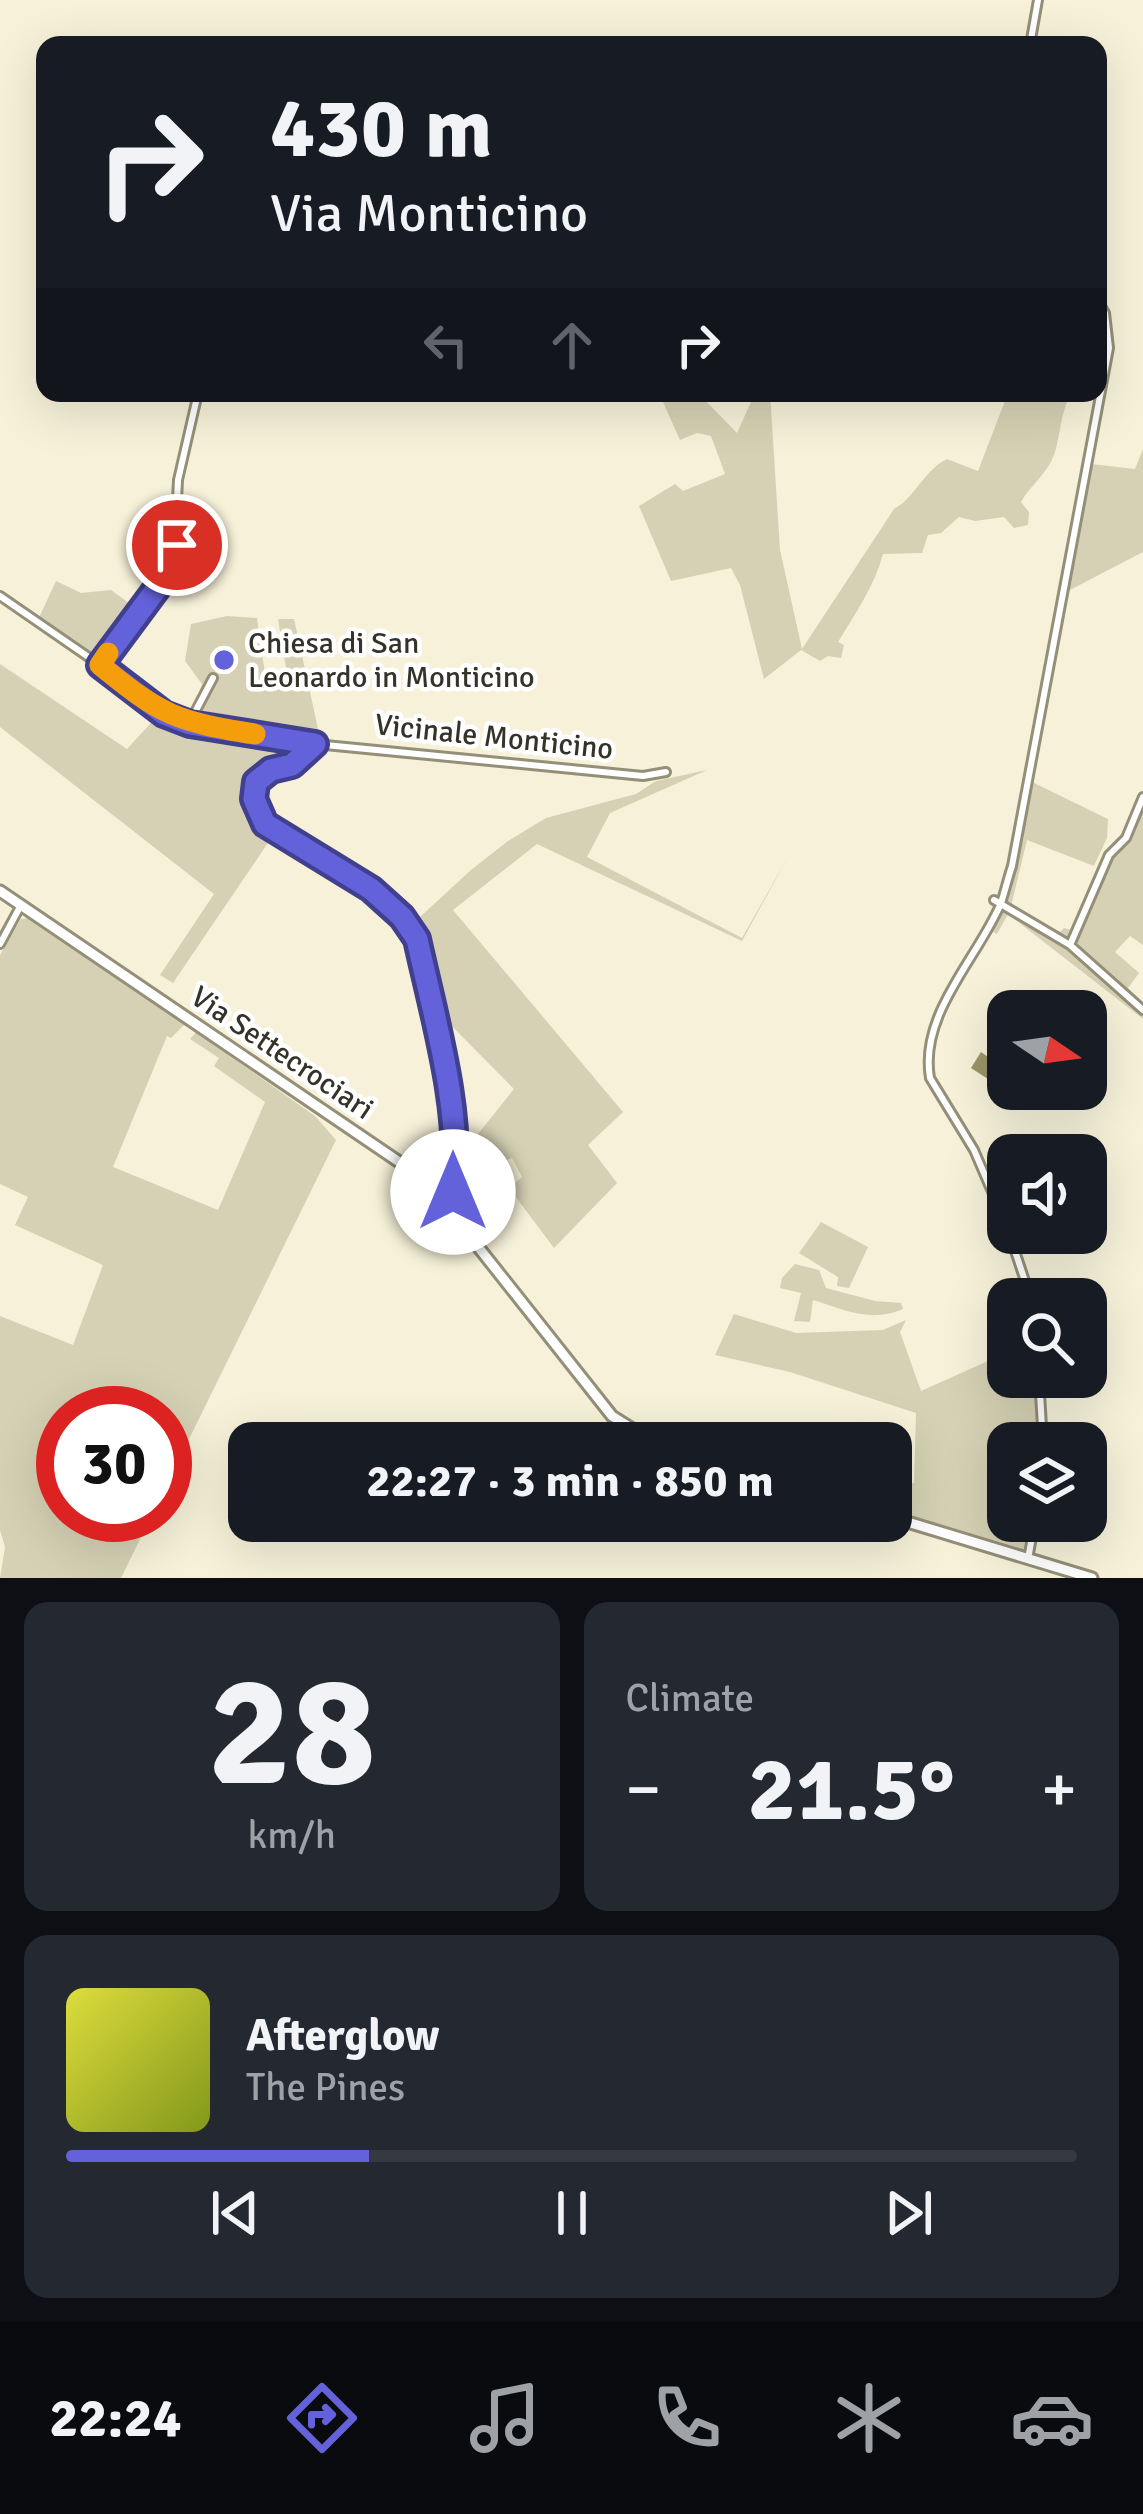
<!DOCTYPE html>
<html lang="en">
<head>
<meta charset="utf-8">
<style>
	body { margin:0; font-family:Signika,sans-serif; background:#242831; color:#f1f3f6; height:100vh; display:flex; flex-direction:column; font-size:45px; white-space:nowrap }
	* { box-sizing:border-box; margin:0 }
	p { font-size:39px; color:#9ea1a6 }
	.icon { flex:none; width:66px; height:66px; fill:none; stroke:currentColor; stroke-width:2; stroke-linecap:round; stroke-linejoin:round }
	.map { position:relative; height:1578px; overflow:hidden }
	.details { display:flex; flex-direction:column; gap:24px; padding:24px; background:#0d0f14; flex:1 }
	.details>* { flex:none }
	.banner { position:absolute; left:36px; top:36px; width:1071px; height:366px; border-radius:24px; box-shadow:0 12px 48px #0002; background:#171b24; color:#f1f3f6; overflow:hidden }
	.needle { width:78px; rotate:103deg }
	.tools { position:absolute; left:987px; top:990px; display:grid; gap:24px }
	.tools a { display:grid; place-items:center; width:120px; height:120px; border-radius:24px; background:#171b24; box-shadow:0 12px 48px #0002; font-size:60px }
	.speed { position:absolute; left:36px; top:1386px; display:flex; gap:24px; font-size:60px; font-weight:700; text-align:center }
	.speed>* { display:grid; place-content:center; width:156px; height:156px; border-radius:50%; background:#171b24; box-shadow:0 12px 48px #0002; line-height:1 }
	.speed .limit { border:18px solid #d22; background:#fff; color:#111 }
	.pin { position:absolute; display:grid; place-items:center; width:102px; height:102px; color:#fff; margin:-51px; border:6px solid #fff; border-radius:50%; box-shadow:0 3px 12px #0007 }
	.me { position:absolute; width:132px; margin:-66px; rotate:0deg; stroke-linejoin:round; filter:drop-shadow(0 0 9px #0008) }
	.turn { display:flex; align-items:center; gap:42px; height:252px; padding:0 36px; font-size:54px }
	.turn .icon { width:156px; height:156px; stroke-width:2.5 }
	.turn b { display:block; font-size:84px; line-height:102px }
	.lanes { display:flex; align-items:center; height:114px; padding:0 36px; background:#0003; justify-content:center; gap:60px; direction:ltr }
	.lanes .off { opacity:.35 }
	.big { font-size:90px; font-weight:700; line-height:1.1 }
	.details .card { flex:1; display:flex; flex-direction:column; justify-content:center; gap:18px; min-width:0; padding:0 42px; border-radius:24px; background:#242831 }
	.details .dial { align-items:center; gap:0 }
	.dial b { font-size:156px; line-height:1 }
	.song { display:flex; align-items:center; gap:36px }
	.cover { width:144px; height:144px; border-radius:18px; background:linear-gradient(135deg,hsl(60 70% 55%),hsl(70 70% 35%)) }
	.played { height:12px; border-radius:6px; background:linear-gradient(90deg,#6362da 30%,#363941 30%) }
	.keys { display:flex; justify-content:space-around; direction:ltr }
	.heat { display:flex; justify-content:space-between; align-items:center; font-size:66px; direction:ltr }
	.details .tiles { flex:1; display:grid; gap:24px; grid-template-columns:1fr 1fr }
	.card:last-child { grid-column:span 2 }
	.trip { position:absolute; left:228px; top:1422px; width:684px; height:120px; border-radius:24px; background:#171b24; box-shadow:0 12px 48px #0002; font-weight:700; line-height:120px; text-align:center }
	.tab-bar { display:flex; height:192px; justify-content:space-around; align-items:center; background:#090b0e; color:#9ea1a6 }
	.tab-bar .icon { width:84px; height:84px }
	.tab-bar .current { color:#6362da }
	.tab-bar b { font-size:54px; color:#f1f3f6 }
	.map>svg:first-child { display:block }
	.green { fill:#d6d1b4 }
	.water { fill:#9d9569 }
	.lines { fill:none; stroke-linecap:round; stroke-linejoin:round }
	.minor-casing { stroke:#938f78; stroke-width:12 }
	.secondary-casing { stroke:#938f78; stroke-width:15 }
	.minor { stroke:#fff; stroke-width:6 }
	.secondary { stroke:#fff; stroke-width:9 }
	.route-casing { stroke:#40408e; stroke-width:30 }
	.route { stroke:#6362da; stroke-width:21 }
	.slow { stroke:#f59e0b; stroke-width:21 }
	.poi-dot { fill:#6362da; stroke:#fff; stroke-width:4.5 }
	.labels { text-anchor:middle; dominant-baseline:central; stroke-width:9; stroke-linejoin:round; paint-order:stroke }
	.poi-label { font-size:30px; fill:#353329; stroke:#fff; text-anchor:start }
	.street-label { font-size:30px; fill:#353329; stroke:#fff }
</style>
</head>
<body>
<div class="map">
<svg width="1143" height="1578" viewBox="0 0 1143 1578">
	<rect width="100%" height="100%" fill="#f6f1d8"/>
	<!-- green -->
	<path class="green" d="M659 393H698L737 433 755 393H770L780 550 802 649 894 509C916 497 923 471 947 459L978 471 1008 393H1072C1061 409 1061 432 1055 452 1048 474 1032 483 1021 502L1029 512 1028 525 1014 528 1004 517 975 521 959 517 941 533 928 535 922 553 883 554C875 585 855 614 838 642L844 645 841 658 828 656 820 661 801 650 764 679 740 585 731 568 671 581 639 506 675 484 683 491 725 474 711 436 697 433 680 440Z
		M1143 449V552L1068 591 1091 464 1135 469Z
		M56 581 81 593 111 590 137 609 102 666 37 622Z
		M227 616 257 618 267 688 289 687 278 619H294L320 738C262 739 197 725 145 698L195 709 202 684 185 661 191 624Z
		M0 664 127 749 159 714 218 733 309 745 291 762 254 778 250 799 272 837 173 983 160 975 214 894 0 727Z
		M707 770 610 813 587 857 742 938 788 857 742 941 537 844 453 910 623 1112 588 1145 617 1183 554 1248 509 1188 522 1177 512 1158 497 1164 474 1139 514 1089 440 1014 420 917 471 870 508 841 546 818 636 794 656 781Z
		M1030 781 1108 819 1107 838 1094 866 1027 840 1011 906 1060 932 1064 928 1075 931 1085 907 1090 908 1113 854 1128 841 1143 801V945L1130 936 1115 952 1139 973 1128 988 1143 1003V1019L1008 914 997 934 992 931 1007 898Z
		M29 918 185 1024 171 1038 167 1036 113 1167 218 1210 265 1102 214 1066 219 1058 190 1039 196 1032 315 1116 336 1140 165 1488V1413H63V1515H152L121 1578H0L5 1547 0 1530V1316L73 1345 103 1265 15 1225 28 1197 0 1184V955L21 919Z
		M821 1222 868 1247 849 1288 837 1286 838 1277 799 1253Z
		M795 1264 819 1270 826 1288 875 1301 901 1303 903 1309C871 1323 845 1310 813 1300L810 1322 794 1321 801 1293 780 1288 782 1278Z
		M734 1314 796 1333 883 1330 906 1320 900 1332 921 1391 1008 1352V1377H1036L1038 1443H1008V1521H1029L1023 1553 891 1513 895 1483H914L916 1413 790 1372 715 1355Z"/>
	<!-- water -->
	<path class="water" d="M981 1052 1008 1071V1092L971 1068Z"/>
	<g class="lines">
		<defs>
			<path id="minor" d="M1030 45 1038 0
				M0 596 100 665 140 698 164 714 190 724 315 744 643 776 666 772
				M100 665 174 564 178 480 198 393
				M163 712 193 716 213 678
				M313 746 292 765 271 770 256 782 254 799 265 824 372 889 402 917 417 939 457 1161 453 1192 445 1205
				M994 900 1070 945 1143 1010
				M0 944 21 905
				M1070 945 1109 855 1126 838 1143 797
				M1008 1229 974 1150 930 1078C919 1014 978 958 1001 903 1005 891 1008 878 1012 866L1109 348 1105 313 1098 301
				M1009 1233 1031 1299
				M1039 1377 1043 1443
				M1028 1559 1035 1521"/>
			<path id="secondary" d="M0 891 411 1170 445 1205 612 1416 655 1443
				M891 1517 1092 1578"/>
		</defs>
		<!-- minor casing -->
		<use href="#minor" class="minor-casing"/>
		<!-- secondary casing -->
		<use href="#secondary" class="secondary-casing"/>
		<!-- minor -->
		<use href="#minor" class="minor"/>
		<!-- secondary -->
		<use href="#secondary" class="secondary"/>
	</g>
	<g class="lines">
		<defs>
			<path id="route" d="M177 545 166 576 100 665 164 714 190 724 315 744 292 765 271 770 256 782 254 799 265 824 371 889 402 917 417 939C434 1017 463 1113 453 1192"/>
		</defs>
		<!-- route casing -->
		<use href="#route" class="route-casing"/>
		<!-- route -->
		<use href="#route" class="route"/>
		<!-- slow -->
		<path class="slow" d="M108 653 100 665C162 716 175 721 255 734"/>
	</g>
	<!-- markers -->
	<circle class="poi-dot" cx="224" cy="660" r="12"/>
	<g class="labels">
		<!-- poi labels -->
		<g class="poi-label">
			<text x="248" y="643">Chiesa di San<tspan x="248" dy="34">Leonardo in Monticino</tspan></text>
		</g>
		<!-- street labels -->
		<g class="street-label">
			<text transform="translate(494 737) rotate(6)">Vicinale Monticino</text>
			<text transform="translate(282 1053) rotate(34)">Via Settecrociari</text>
		</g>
	</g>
</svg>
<div class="tools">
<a><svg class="needle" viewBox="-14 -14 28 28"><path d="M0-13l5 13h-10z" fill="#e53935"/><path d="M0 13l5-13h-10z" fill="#9ea1a6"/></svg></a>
<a><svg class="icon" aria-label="sound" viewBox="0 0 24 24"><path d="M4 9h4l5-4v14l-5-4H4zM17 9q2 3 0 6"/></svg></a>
<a><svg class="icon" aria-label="search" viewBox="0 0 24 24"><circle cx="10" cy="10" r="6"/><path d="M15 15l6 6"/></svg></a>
<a><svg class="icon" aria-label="layers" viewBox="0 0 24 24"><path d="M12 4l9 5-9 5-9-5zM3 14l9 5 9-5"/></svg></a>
</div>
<div class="speed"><div class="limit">30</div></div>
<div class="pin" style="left:177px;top:545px;background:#d93025"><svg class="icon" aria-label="arrive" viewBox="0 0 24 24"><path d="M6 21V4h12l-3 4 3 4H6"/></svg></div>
<svg class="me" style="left:453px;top:1192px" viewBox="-20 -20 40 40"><circle r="19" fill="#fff"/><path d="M0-13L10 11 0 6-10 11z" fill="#6362da"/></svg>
<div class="trip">22:27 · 3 min · 850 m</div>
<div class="banner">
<div class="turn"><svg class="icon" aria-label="right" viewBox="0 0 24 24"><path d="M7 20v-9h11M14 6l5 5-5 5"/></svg><div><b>430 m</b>Via Monticino</div></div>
<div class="lanes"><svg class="icon off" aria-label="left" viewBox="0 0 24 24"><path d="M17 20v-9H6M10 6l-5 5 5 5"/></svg><svg class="icon off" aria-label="ahead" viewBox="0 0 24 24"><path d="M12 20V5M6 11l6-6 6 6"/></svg><svg class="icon" aria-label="right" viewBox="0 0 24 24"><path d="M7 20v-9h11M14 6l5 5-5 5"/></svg></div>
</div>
</div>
<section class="details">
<div class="tiles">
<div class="card dial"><b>28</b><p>km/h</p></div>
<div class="card"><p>Climate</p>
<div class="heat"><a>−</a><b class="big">21.5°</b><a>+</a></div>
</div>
<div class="card">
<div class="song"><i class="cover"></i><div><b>Afterglow</b><p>The Pines</p></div></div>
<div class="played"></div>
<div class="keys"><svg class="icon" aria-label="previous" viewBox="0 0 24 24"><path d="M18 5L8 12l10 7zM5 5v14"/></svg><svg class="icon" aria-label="pause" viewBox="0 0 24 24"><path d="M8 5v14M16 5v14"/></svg><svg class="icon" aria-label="next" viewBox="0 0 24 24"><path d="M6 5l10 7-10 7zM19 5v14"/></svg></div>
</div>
</div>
</section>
<nav class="tab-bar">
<b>22:24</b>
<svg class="icon current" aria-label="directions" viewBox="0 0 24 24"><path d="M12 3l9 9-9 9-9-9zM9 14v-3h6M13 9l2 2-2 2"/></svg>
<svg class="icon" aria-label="music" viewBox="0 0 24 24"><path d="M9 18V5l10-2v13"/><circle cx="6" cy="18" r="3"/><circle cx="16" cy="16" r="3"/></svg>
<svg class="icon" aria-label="phone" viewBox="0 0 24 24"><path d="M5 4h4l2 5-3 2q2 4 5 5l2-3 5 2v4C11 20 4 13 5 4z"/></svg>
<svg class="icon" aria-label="climate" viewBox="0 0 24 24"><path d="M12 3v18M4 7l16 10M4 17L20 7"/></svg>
<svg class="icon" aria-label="car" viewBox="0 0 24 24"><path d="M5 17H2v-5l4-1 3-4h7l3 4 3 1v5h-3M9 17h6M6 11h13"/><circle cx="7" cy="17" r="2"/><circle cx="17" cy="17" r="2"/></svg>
</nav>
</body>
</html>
